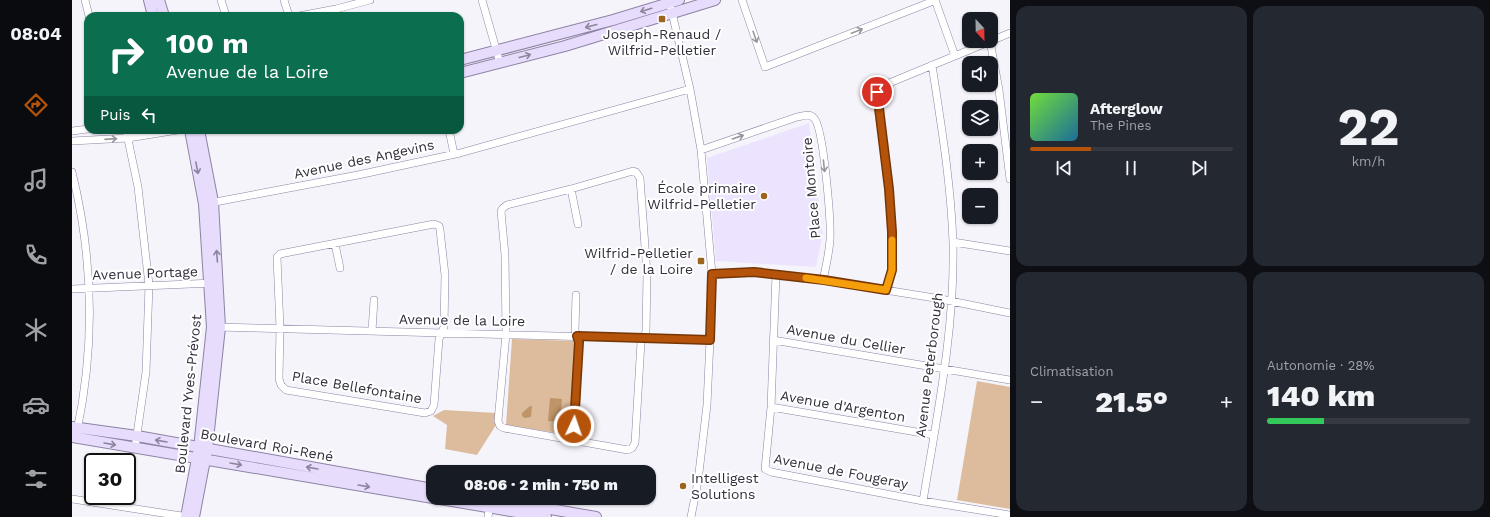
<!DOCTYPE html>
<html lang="fr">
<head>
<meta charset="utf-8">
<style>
	body { margin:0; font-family:"Work Sans",sans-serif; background:#242831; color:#f1f3f6; height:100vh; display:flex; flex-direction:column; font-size:15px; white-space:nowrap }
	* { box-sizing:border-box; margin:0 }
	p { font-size:13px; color:#9ea1a6 }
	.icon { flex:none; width:22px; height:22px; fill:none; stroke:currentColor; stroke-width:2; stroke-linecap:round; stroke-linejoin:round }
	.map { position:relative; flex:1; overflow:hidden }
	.sheet { display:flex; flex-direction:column; gap:6px; padding:6px; background:#0d0f14; width:480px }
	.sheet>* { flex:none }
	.banner { position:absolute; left:12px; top:12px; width:380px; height:122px; border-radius:12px; box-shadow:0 1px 3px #0004; background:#0b6e4f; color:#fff; overflow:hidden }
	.needle { width:26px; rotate:158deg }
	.tools { position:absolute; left:890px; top:12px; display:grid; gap:8px }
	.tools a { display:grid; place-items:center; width:36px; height:36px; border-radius:8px; background:#171b24; box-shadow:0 1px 3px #0004; font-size:20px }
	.speed { position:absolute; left:12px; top:453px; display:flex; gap:8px; font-size:20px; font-weight:700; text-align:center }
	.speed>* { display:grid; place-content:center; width:52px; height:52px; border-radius:50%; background:#171b24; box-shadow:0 1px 3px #0004; line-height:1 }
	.speed .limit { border:2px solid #111; border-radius:6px; background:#fff; color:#111 }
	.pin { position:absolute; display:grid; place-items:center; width:34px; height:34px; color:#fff; margin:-17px; border:2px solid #fff; border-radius:50%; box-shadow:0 1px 4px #0007 }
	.me { position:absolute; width:44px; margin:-22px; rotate:3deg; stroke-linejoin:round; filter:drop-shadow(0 0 3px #0008) }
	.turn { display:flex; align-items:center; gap:14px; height:84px; padding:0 16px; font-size:18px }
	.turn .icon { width:52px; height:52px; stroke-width:2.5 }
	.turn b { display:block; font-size:28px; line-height:34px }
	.then { display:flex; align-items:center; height:38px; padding:0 16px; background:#0003; gap:8px; font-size:15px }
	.big { font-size:30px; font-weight:800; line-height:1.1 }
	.sheet .widget { flex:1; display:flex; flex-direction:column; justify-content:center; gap:6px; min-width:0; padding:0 14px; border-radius:12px; background:#242831 }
	.sheet .dial { align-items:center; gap:0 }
	.dial b { font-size:52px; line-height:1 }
	.song { display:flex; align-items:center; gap:12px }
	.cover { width:48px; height:48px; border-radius:6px; background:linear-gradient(135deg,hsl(100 70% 55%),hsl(200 70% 35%)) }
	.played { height:4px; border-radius:2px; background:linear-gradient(90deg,#b45309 30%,#363941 30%) }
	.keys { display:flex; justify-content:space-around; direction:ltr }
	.heat { display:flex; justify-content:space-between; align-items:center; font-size:22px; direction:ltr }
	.charge { height:6px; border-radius:3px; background:linear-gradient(90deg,#34c759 28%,#363941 0) }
	.sheet .tiles { flex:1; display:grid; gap:6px; grid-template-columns:repeat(2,1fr) }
	.trip { position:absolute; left:354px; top:465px; width:230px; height:40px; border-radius:12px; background:#171b24; box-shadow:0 1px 3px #0004; font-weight:800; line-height:40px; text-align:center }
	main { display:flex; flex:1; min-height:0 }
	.tab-bar { display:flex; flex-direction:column; width:72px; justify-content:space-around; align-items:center; background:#090b0e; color:#9ea1a6 }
	.tab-bar .icon { width:28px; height:28px }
	.tab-bar .active { color:#b45309 }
	.tab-bar b { font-size:18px; color:#f1f3f6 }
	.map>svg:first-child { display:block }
	.built { fill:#ece4fe }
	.green { fill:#dcbc9c }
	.water { fill:#bf9568 }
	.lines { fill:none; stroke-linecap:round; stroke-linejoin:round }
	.street-casing { stroke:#8d83a3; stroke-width:8 }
	.secondary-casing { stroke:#8d83a3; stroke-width:12 }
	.street { stroke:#fff; stroke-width:7 }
	.secondary { stroke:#e8dcfd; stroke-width:10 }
	.oneway { stroke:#8d859c }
	.oneway2 { stroke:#98969d }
	.route-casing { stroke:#753606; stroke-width:10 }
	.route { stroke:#b45309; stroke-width:7 }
	.slow { stroke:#f59e0b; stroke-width:7 }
	.poi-dot { fill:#9b641f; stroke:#fff; stroke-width:1.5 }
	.labels { text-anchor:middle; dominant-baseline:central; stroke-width:4; stroke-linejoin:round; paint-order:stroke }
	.poi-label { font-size:14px; fill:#322e3b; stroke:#fff; text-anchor:end }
	.street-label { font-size:14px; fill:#322e3b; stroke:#fff }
</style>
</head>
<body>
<main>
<nav class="tab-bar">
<b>08:04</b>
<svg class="icon active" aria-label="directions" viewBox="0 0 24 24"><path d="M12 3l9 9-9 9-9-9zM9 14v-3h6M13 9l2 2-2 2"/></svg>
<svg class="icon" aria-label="music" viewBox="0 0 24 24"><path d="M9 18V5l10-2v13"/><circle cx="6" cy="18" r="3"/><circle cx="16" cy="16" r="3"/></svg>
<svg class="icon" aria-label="phone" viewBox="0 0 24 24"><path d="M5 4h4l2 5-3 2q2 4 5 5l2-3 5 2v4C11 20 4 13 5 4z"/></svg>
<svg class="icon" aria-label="climate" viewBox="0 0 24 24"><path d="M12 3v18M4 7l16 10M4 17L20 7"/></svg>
<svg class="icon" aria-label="car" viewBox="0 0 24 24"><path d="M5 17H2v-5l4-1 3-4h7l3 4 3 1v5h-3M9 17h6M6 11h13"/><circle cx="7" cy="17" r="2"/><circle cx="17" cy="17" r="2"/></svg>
<svg class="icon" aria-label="filters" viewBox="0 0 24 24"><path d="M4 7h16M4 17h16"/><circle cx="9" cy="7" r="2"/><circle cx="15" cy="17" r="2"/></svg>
</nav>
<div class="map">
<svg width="938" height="517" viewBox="0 0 938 517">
	<rect width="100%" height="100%" fill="#f6f4fb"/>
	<!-- built -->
	<path class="built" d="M737 123 751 234 744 267 644 261 635 158Z"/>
	<!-- green -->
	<path class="green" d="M440 339 504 341 498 435 434 425Z
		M905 381 938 387V509L885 500Z
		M372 410 425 413 424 425 405 455 373 449 375 425 361 416Z"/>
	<!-- water -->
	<path class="water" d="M478 398 490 399 488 422 476 421Z
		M458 406H460L459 417 453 418 450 416V413Z"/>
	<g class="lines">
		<defs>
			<path id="street" d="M13 0 17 16
				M149 0 154 16
				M212 0 217 16
				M410 0 428 63
				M597 0 618 89 629 150 640 274 638 340 635 405 626 481 619 517
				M670 0 693 67 864 0
				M863 0 883 56
				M227 16 264 9 298 0
				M918 41 927 90 938 179
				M919 41 938 33
				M54 130 66 187 77 285 74 372 63 448
				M377 130 382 154
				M0 131 16 129
				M0 141 56 138 106 130
				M629 150 725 117C731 116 738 113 742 118 752 128 759 223 758 240 757 253 754 267 751 280
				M561 171 564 172 568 178 575 274 574 332 569 342 563 443 560 448 556 450 432 428 428 426 426 421 434 334 433 255 429 211 431 208 435 205 499 189Z
				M0 172C21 257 23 346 5 431
				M499 189 506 224
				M138 203 286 175 388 153 618 89
				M362 224 367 226 368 230 373 275 372 327 367 339 362 405 359 411 353 413 214 390 209 385 207 379 208 328 205 257 208 254Z
				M881 242 938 251
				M263 244 268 268
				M640 274 682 272 751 280 869 299 938 313
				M704 274 699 407 693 469 699 472 851 501 938 515
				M0 289 142 283
				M814 290 820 270V232L817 189 805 92 810 86 919 41
				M144 327 638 340
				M300 331 302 300
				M701 340 938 380
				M699 407 862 435
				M502 440 507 342 503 330 504 295
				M0 499 116 517
				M851 501C865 416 883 329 881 243 879 183 869 124 860 65
				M416 517 418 503"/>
			<path id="secondary" d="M77 0 81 16
				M87 0 92 16
				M388 60 541 20 607 0
				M388 73 493 46 643 0
				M0 427 65 436 361 489
				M0 437 361 498
				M362 498 474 517
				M415 498 524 517
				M114 517 127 448 140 327 132 204 118 130
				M122 517 135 449 148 327 141 202 127 130"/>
		</defs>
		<!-- street casing -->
		<use href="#street" class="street-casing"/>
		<!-- secondary casing -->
		<use href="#secondary" class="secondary-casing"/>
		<!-- street -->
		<use href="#street" class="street"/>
		<!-- secondary -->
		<use href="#secondary" class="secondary"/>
	</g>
	<!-- one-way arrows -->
	<defs><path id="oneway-shaft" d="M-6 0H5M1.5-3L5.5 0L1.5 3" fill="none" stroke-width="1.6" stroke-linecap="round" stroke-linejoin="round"/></defs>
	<g class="oneway">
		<use href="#oneway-shaft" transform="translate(574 10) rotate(163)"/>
		<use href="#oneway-shaft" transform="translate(519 26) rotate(165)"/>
		<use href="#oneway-shaft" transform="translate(453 56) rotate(-15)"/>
		<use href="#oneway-shaft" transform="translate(125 168) rotate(79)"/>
		<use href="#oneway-shaft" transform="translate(145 256) rotate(-94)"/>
		<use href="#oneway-shaft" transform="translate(89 441) rotate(-170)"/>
		<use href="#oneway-shaft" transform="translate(38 444) rotate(10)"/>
		<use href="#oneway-shaft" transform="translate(164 464) rotate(10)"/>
		<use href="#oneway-shaft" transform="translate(240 468) rotate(-170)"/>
		<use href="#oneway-shaft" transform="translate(292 486) rotate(10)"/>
	</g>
	<g class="oneway2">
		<use href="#oneway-shaft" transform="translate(785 31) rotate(-21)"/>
		<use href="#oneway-shaft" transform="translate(683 37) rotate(71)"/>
		<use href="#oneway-shaft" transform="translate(666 137) rotate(-19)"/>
		<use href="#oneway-shaft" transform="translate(39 139) rotate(-4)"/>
		<use href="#oneway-shaft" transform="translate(752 166) rotate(84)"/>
	</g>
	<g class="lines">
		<defs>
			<path id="route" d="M502 426 507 342 505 336 638 340 640 274 682 272 752 280 814 290 820 270V232L817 189 805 92"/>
		</defs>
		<!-- route casing -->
		<use href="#route" class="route-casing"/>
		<!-- route -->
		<use href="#route" class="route"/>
		<!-- slow -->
		<path class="slow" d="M734 278 814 290 820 270V240"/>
	</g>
	<!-- markers -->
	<g class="poi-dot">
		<rect x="586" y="15" width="8" height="8" rx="2"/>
		<circle cx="692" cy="196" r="4"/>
		<rect x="625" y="257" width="8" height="8" rx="2"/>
		<circle cx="611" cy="486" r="4"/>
	</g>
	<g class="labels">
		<!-- poi labels -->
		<g class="poi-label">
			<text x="590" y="34" text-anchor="middle">Joseph-Renaud /<tspan x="590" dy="16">Wilfrid-Pelletier</tspan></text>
			<text x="684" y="188">École primaire<tspan x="684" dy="16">Wilfrid-Pelletier</tspan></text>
			<text x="621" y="253">Wilfrid-Pelletier<tspan x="621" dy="16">/ de la Loire</tspan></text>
			<text x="619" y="478" text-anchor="start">Intelligest<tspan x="619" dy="16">Solutions</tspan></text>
		</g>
		<!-- street labels -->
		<g class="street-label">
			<text transform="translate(292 159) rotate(-12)">Avenue des Angevins</text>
			<text transform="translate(739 188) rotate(-95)">Place Montoire</text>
			<text transform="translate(73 273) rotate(-2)">Avenue Portage</text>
			<text transform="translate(390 320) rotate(1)">Avenue de la Loire</text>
			<text transform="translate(774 339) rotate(10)">Avenue du Cellier</text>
			<text transform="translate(857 365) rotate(-83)">Avenue Peterborough</text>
			<text transform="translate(285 387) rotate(10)">Place Bellefontaine</text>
			<text transform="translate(116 394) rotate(-84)">Boulevard Yves-Prévost</text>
			<text transform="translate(771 406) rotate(10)">Avenue d'Argenton</text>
			<text transform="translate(195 445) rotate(10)">Boulevard Roi-René</text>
			<text transform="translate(769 471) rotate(11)">Avenue de Fougeray</text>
		</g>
	</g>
</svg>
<div class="tools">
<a><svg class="needle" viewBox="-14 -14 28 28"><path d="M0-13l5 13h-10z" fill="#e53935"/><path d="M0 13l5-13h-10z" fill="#9ea1a6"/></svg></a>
<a><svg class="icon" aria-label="sound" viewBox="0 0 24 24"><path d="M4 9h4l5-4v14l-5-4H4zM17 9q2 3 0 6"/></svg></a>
<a><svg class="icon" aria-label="layers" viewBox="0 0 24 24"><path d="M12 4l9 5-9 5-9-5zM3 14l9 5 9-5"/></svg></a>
<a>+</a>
<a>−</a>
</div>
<div class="speed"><div class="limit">30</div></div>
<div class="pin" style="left:805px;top:92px;background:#d93025"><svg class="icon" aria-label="arrive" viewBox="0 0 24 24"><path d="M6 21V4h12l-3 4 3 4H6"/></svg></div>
<svg class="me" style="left:502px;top:426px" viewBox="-20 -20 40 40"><circle r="17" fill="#b45309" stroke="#fff" stroke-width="3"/><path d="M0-11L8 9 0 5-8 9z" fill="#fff"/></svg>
<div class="trip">08:06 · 2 min · 750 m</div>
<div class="banner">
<div class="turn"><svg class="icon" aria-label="right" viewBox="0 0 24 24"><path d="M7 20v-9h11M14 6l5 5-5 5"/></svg><div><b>100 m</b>Avenue de la Loire</div></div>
<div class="then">Puis<svg class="icon" aria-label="left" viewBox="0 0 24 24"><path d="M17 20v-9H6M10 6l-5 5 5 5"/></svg></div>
</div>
</div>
<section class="sheet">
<div class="tiles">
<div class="widget">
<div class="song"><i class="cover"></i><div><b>Afterglow</b><p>The Pines</p></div></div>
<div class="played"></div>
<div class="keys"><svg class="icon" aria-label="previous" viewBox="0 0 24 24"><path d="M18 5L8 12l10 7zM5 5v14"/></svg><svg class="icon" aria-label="pause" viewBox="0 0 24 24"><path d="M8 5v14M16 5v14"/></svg><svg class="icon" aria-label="next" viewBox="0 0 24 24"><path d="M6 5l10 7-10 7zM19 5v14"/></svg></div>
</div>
<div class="widget dial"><b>22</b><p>km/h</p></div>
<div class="widget"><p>Climatisation</p>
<div class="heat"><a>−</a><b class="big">21.5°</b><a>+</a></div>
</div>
<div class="widget"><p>Autonomie · 28%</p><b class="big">140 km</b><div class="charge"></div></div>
</div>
</section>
</main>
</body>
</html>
